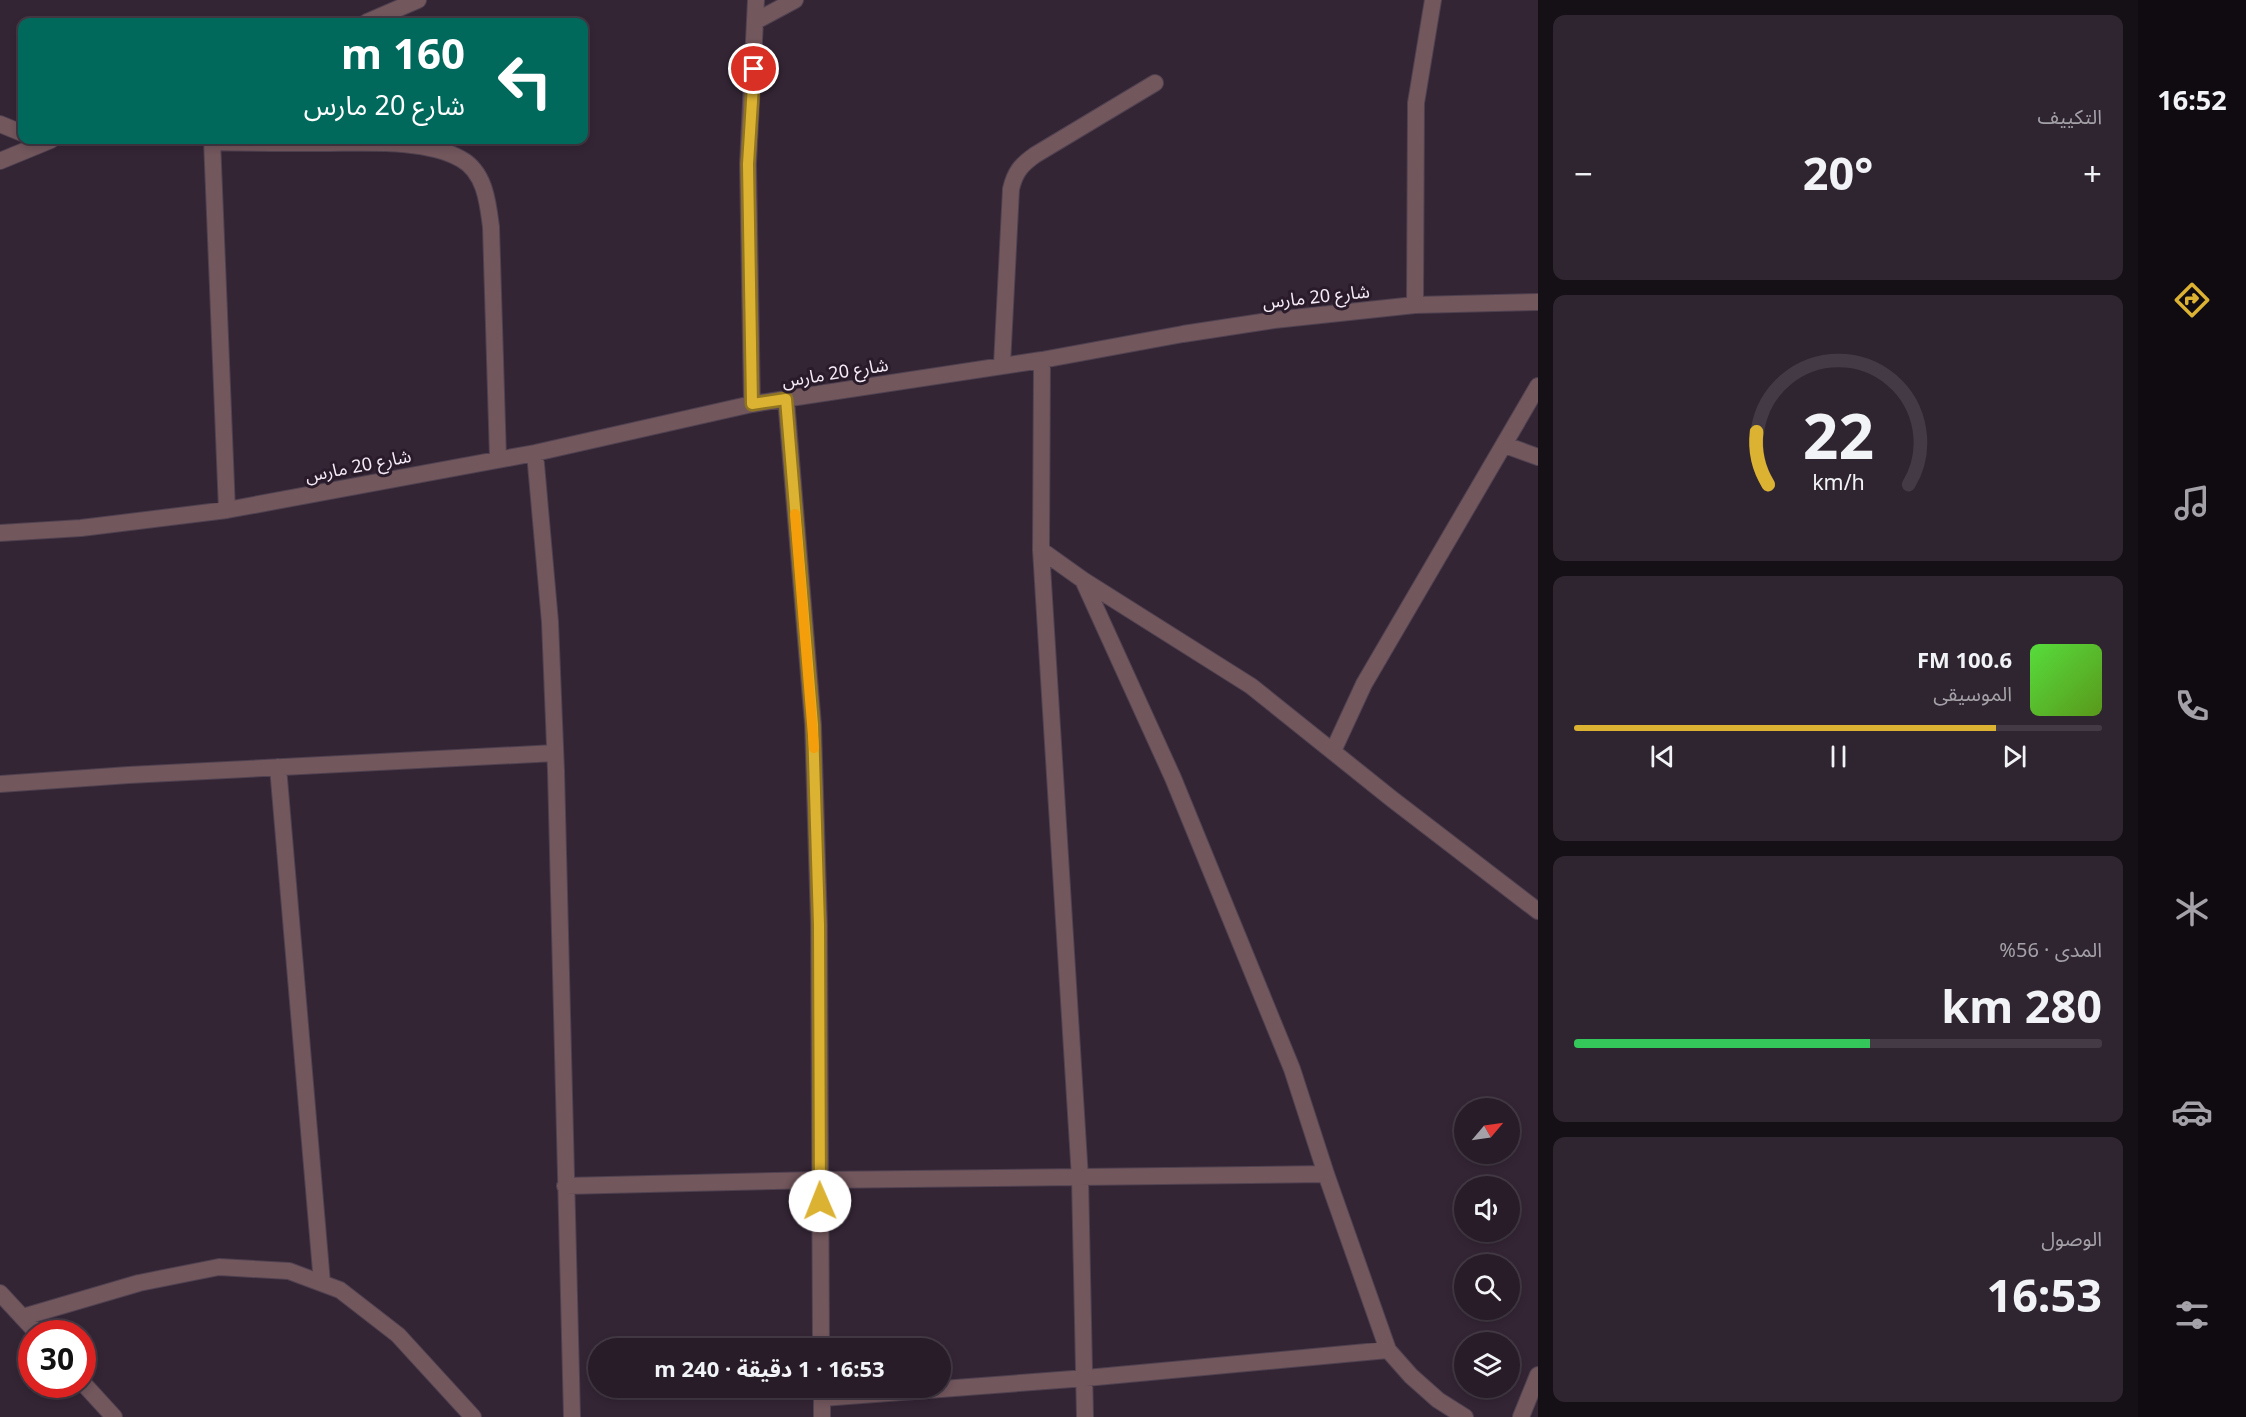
<!DOCTYPE html>
<html lang="ar">
<head>
<meta charset="utf-8">
<style>
	body { margin:0; font-family:"Noto Sans","Noto Sans Arabic",sans-serif; background:#2f2530; color:#f1f3f6; direction:rtl; height:100vh; display:flex; flex-direction:column; font-size:22px; white-space:nowrap }
	* { box-sizing:border-box; margin:0 }
	p { font-size:20px; color:#a4a1a8 }
	.icon { flex:none; width:33px; height:33px; fill:none; stroke:currentColor; stroke-width:2; stroke-linecap:round; stroke-linejoin:round }
	.map { position:relative; flex:1; overflow:hidden; direction:ltr }
	.drawer { display:flex; flex-direction:column; gap:15px; padding:15px; background:#150f16; width:600px }
	.drawer>* { flex:none }
	.top-card { position:absolute; left:18px; top:18px; width:570px; height:126px; border-radius:12px; box-shadow:0 3px 9px #0003,0 0 0 2px #433a45; direction:rtl; background:#00695c; color:#fff; overflow:hidden }
	.needle { width:39px; rotate:61deg }
	.buttons { position:absolute; left:1454px; top:1098px; display:grid; gap:12px }
	.buttons a { display:grid; place-items:center; width:66px; height:66px; border-radius:50%; background:#271c28; box-shadow:0 3px 9px #0003,0 0 0 2px #433a45; font-size:30px }
	.speed { position:absolute; left:18px; top:1320px; display:flex; gap:12px; font-size:30px; font-weight:700; text-align:center }
	.speed>* { display:grid; place-content:center; width:78px; height:78px; border-radius:50%; background:#271c28; box-shadow:0 3px 9px #0003,0 0 0 2px #433a45; line-height:1 }
	.speed .limit { border:9px solid #d22; background:#fff; color:#111 }
	.pin { position:absolute; display:grid; place-items:center; width:51px; height:51px; color:#fff; margin:-26px; border:3px solid #fff; border-radius:50%; box-shadow:0 2px 6px #0007 }
	.me { position:absolute; width:66px; margin:-33px; rotate:359deg; stroke-linejoin:round; filter:drop-shadow(0 0 4px #0008) }
	.turn { display:flex; align-items:center; gap:21px; height:126px; padding:0 24px; font-size:27px }
	.turn .icon { width:78px; height:78px; stroke-width:2.5 }
	.turn b { display:block; font-size:42px; line-height:51px }
	.big { font-size:45px; font-weight:700; line-height:1.1 }
	.drawer .card { flex:1; display:flex; flex-direction:column; justify-content:center; gap:9px; min-width:0; padding:0 21px; border-radius:12px; background:#2f2530 }
	.drawer .dial { align-items:center; gap:0 }
	.dial svg { height:156px; overflow:visible; fill:none; stroke:#433a45; stroke-width:7; stroke-linecap:round; text-anchor:middle }
	.dial text { fill:#f1f3f6; stroke:none }
	.song { display:flex; align-items:center; gap:18px }
	.cover { width:72px; height:72px; border-radius:9px; background:linear-gradient(135deg,hsl(110 70% 55%),hsl(90 70% 35%)) }
	.played { height:6px; border-radius:3px; background:linear-gradient(90deg,#dcb233 80%,#433a45 80%) }
	.keys { display:flex; justify-content:space-around; direction:ltr }
	.heat { display:flex; justify-content:space-between; align-items:center; font-size:33px; direction:ltr }
	.charge { height:9px; border-radius:4px; background:linear-gradient(90deg,#34c759 56%,#433a45 0) }
	.trip { position:absolute; left:588px; top:1338px; width:363px; height:60px; border-radius:30px; background:#271c28; box-shadow:0 3px 9px #0003,0 0 0 2px #433a45; font-weight:700; line-height:60px; text-align:center; direction:rtl }
	main { display:flex; flex:1; min-height:0 }
	.menu { display:flex; flex-direction:column; width:108px; justify-content:space-around; align-items:center; background:#100b10; color:#a4a1a8 }
	.menu .icon { width:42px; height:42px }
	.menu .on { color:#dcb233 }
	.menu b { font-size:27px; color:#f1f3f6 }
	.map>svg:first-child { display:block }
	.lines { fill:none; stroke-linecap:round; stroke-linejoin:round }
	.minor-casing { stroke:#4f4150; stroke-width:18 }
	.minor { stroke:#72575d; stroke-width:16 }
	.route-casing { stroke:#8f7421; stroke-width:15 }
	.route { stroke:#dcb233; stroke-width:10 }
	.slow { stroke:#f59e0b; stroke-width:10 }
	.labels { text-anchor:middle; dominant-baseline:central; stroke-width:6; stroke-linejoin:round; paint-order:stroke }
	.street-label { font-size:18px; fill:#f5ebf6; stroke:#2a1b2b }
</style>
</head>
<body>
<main>
<nav class="menu">
<b>16:52</b>
<svg class="icon on" aria-label="directions" viewBox="0 0 24 24"><path d="M12 3l9 9-9 9-9-9zM9 14v-3h6M13 9l2 2-2 2"/></svg>
<svg class="icon" aria-label="music" viewBox="0 0 24 24"><path d="M9 18V5l10-2v13"/><circle cx="6" cy="18" r="3"/><circle cx="16" cy="16" r="3"/></svg>
<svg class="icon" aria-label="phone" viewBox="0 0 24 24"><path d="M5 4h4l2 5-3 2q2 4 5 5l2-3 5 2v4C11 20 4 13 5 4z"/></svg>
<svg class="icon" aria-label="climate" viewBox="0 0 24 24"><path d="M12 3v18M4 7l16 10M4 17L20 7"/></svg>
<svg class="icon" aria-label="car" viewBox="0 0 24 24"><path d="M5 17H2v-5l4-1 3-4h7l3 4 3 1v5h-3M9 17h6M6 11h13"/><circle cx="7" cy="17" r="2"/><circle cx="17" cy="17" r="2"/></svg>
<svg class="icon" aria-label="filters" viewBox="0 0 24 24"><path d="M4 7h16M4 17h16"/><circle cx="9" cy="7" r="2"/><circle cx="15" cy="17" r="2"/></svg>
</nav>
<section class="drawer">
<div class="card"><p>التكييف</p>
<div class="heat"><a>−</a><b class="big">20°</b><a>+</a></div>
</div>
<div class="card dial"><svg viewBox="0 0 100 80">
<path d="M14 69A42 42 0 1 1 86 69"/>
<path d="M14 69A42 42 0 0 1 8 42" stroke="#dcb233"/>
<text x="50" y="56" font-size="32" font-weight="700">22</text>
<text x="50" y="72" font-size="11">km/h</text>
</svg></div>
<div class="card">
<div class="song"><i class="cover"></i><div><b>100.6 FM</b><p>الموسيقى</p></div></div>
<div class="played"></div>
<div class="keys"><svg class="icon" aria-label="previous" viewBox="0 0 24 24"><path d="M18 5L8 12l10 7zM5 5v14"/></svg><svg class="icon" aria-label="pause" viewBox="0 0 24 24"><path d="M8 5v14M16 5v14"/></svg><svg class="icon" aria-label="next" viewBox="0 0 24 24"><path d="M6 5l10 7-10 7zM19 5v14"/></svg></div>
</div>
<div class="card"><p>المدى · 56%</p><b class="big">280 km</b><div class="charge"></div></div>
<div class="card"><p>الوصول</p><b class="big">16:53</b></div>
</section>
<div class="map">
<svg width="1538" height="1417" viewBox="0 0 1538 1417">
	<rect width="100%" height="100%" fill="#342535"/>
	<g class="lines">
		<defs>
			<path id="minor" d="M756 21 795 0
				M367 22 418 0
				M0 124 22 133
				M212 140 227 510
				M212 142C250 143 288 143 326 143 366 143 426 139 461 159 485 172 488 203 491 227L498 458
				M0 161 51 140
				M1415 305 1416 103 1433 0
				M1042 360 1041 550 1080 1178 1085 1417
				M1002 365 1011 189C1015 172 1021 165 1035 155L1155 83
				M786 399 813 725 819 925 821 1348
				M752 404 748 164 756 0
				M1505 445 1538 457
				M535 453 550 622 556 771 572 1417
				M0 533 81 528 227 510 535 453 752 404 1042 360 1183 334 1274 320 1415 305 1538 302
				M1041 550 1083 580 1251 686 1392 799 1538 911
				M1083 580 1173 778 1292 1069 1326 1174 1388 1350 1411 1376 1438 1400 1465 1417
				M1333 751 1364 684 1538 386
				M278 767 322 1283
				M0 784 129 775 555 753
				M565 1186 820 1180 1326 1174
				M0 1293 38 1334
				M23 1317 139 1283 219 1267 289 1271 340 1290 398 1335 473 1417
				M82 1382 114 1417
				M822 1398 1086 1378 1388 1350
				M822 1417V1388
				M1521 1417 1538 1375"/>
		</defs>
		<!-- minor casing -->
		<use href="#minor" class="minor-casing"/>
		<!-- minor -->
		<use href="#minor" class="minor"/>
	</g>
	<g class="lines">
		<defs>
			<path id="route" d="M754 69 748 164 752 404 786 399 813 725 819 925 820 1201"/>
		</defs>
		<!-- route casing -->
		<use href="#route" class="route-casing"/>
		<!-- route -->
		<use href="#route" class="route"/>
		<!-- slow -->
		<path class="slow" d="M795 514 814 748"/>
	</g>
	<g class="labels">
		<!-- street labels -->
		<g class="street-label">
			<text transform="translate(1316 296) rotate(-6)">شارع 20 مارس</text>
			<text transform="translate(835 372) rotate(-9)">شارع 20 مارس</text>
			<text transform="translate(358 465) rotate(-11)">شارع 20 مارس</text>
		</g>
	</g>
</svg>
<div class="buttons">
<a><svg class="needle" viewBox="-14 -14 28 28"><path d="M0-13l5 13h-10z" fill="#e53935"/><path d="M0 13l5-13h-10z" fill="#a4a1a8"/></svg></a>
<a><svg class="icon" aria-label="sound" viewBox="0 0 24 24"><path d="M4 9h4l5-4v14l-5-4H4zM17 9q2 3 0 6"/></svg></a>
<a><svg class="icon" aria-label="search" viewBox="0 0 24 24"><circle cx="10" cy="10" r="6"/><path d="M15 15l6 6"/></svg></a>
<a><svg class="icon" aria-label="layers" viewBox="0 0 24 24"><path d="M12 4l9 5-9 5-9-5zM3 14l9 5 9-5"/></svg></a>
</div>
<div class="speed"><div class="limit">30</div></div>
<div class="pin" style="left:754px;top:69px;background:#d93025"><svg class="icon" aria-label="arrive" viewBox="0 0 24 24"><path d="M6 21V4h12l-3 4 3 4H6"/></svg></div>
<svg class="me" style="left:820px;top:1201px" viewBox="-20 -20 40 40"><circle r="19" fill="#fff"/><path d="M0-13L10 11 0 6-10 11z" fill="#dcb233"/></svg>
<div class="trip">16:53 · 1 دقيقة · 240 m</div>
<div class="top-card">
<div class="turn"><svg class="icon" aria-label="left" viewBox="0 0 24 24"><path d="M17 20v-9H6M10 6l-5 5 5 5"/></svg><div><b>160 m</b>شارع 20 مارس</div></div>
</div>
</div>
</main>
</body>
</html>
